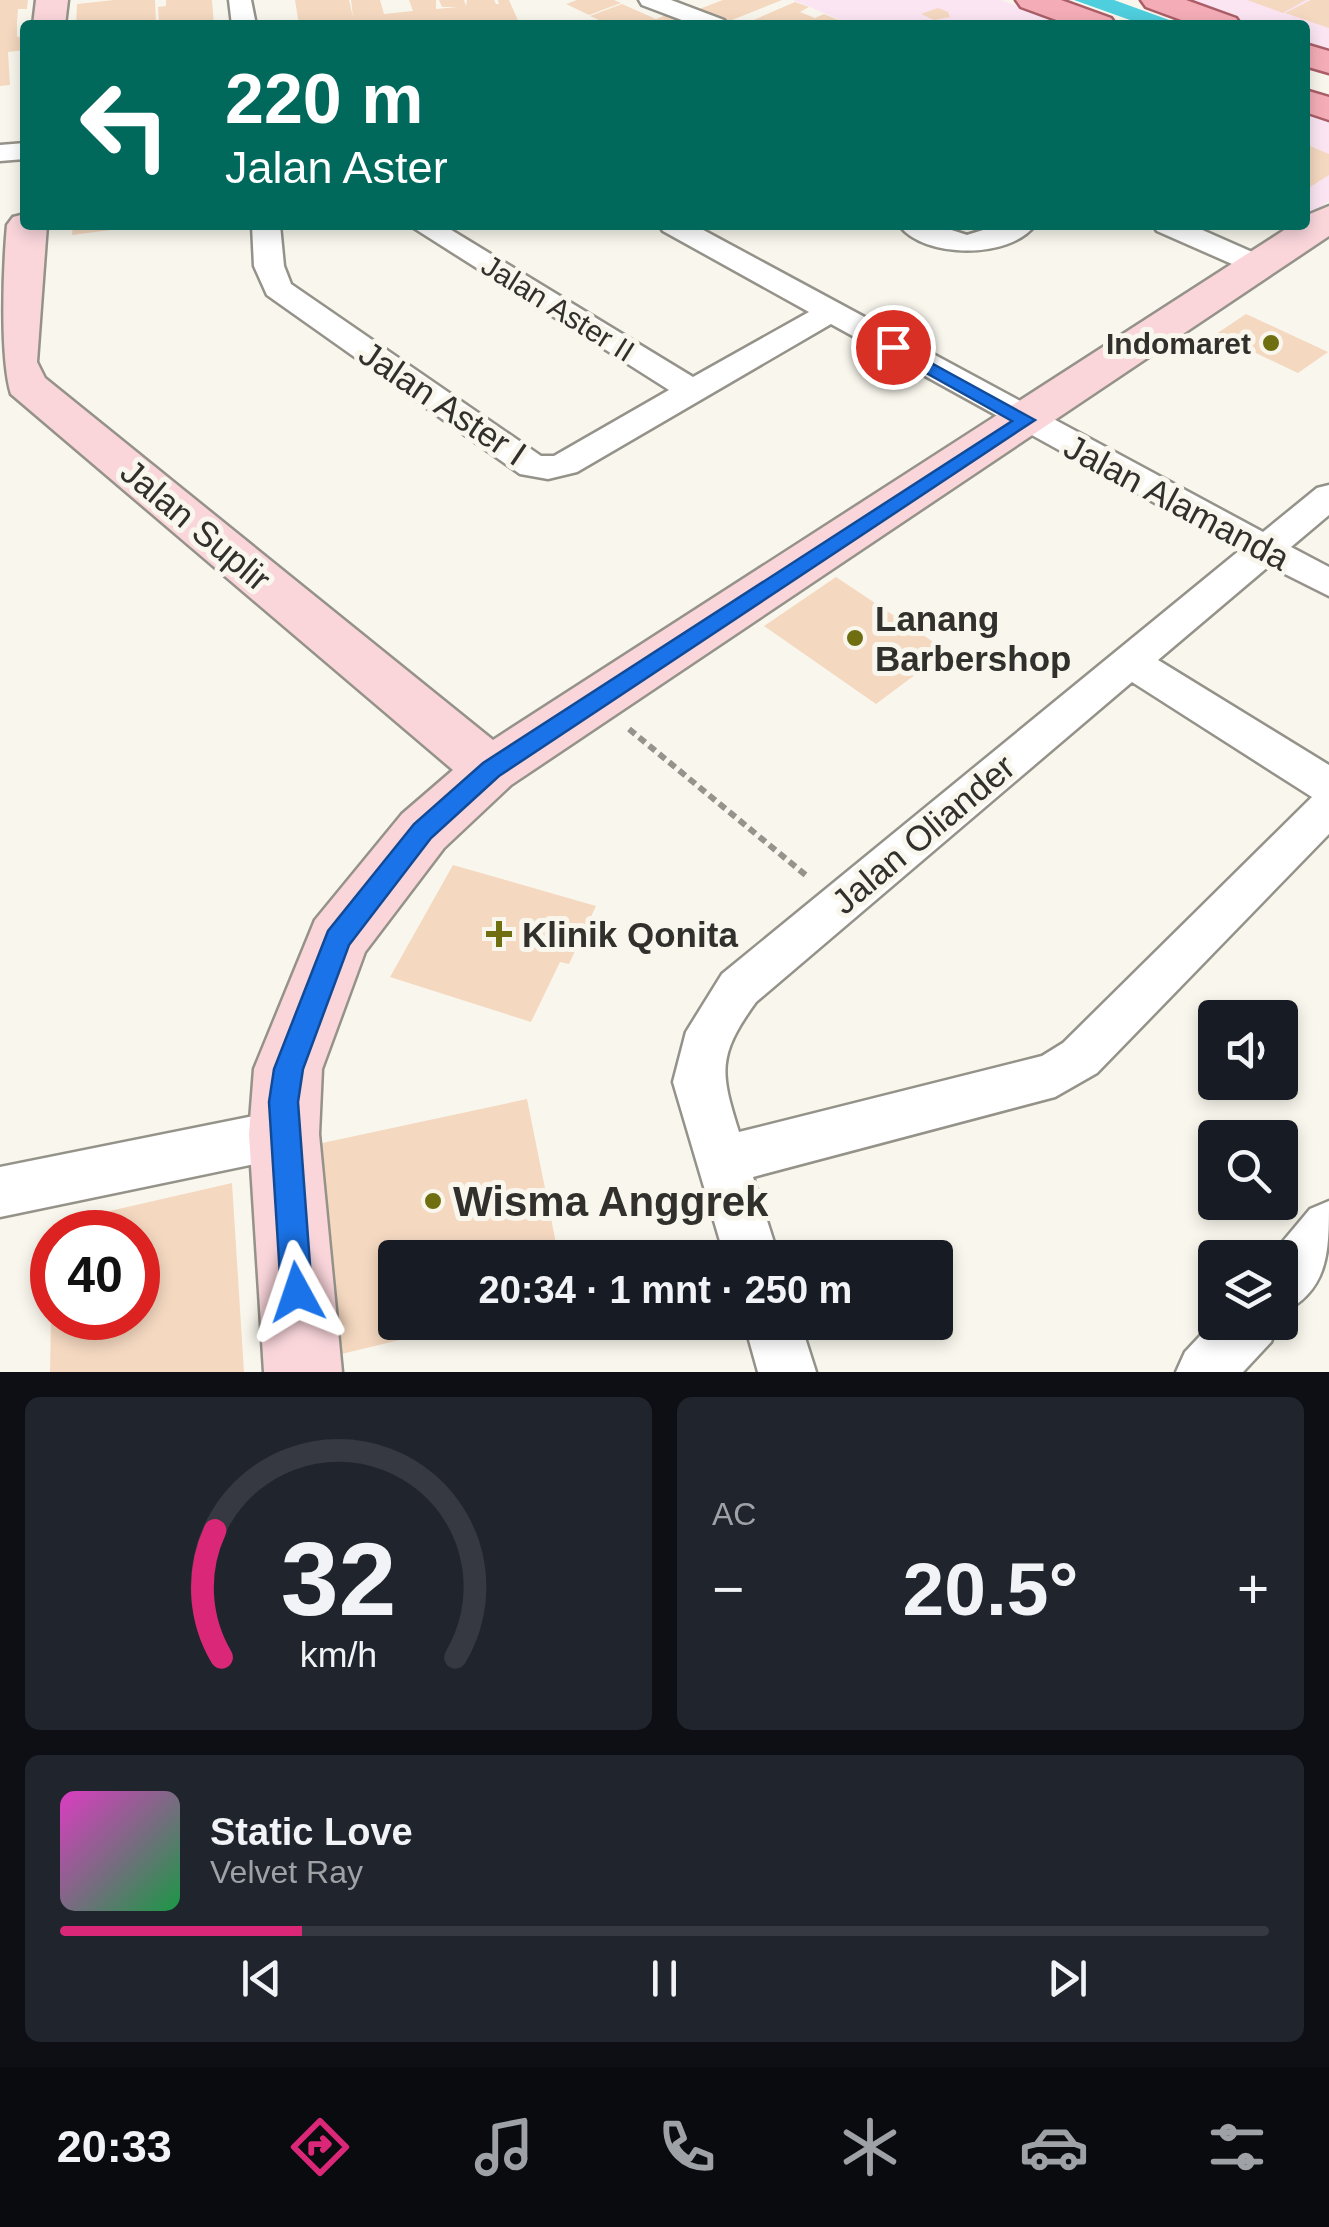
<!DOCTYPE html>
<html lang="id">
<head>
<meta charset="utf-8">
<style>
	body { margin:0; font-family:Arial,sans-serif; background:#20242c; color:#f1f3f6; height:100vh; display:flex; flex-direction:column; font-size:38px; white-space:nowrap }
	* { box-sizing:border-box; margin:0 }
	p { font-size:32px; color:#9ea1a6 }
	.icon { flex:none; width:55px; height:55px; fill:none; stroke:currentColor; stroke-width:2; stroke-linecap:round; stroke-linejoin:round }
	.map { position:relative; height:1372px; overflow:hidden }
	.sheet { display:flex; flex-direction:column; gap:25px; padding:25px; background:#0d0f14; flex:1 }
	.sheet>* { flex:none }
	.guide { position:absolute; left:20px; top:20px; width:1290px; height:210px; border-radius:10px; box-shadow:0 5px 15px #0003; background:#00695c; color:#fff; overflow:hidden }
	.controls { position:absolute; left:1198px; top:1000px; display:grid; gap:20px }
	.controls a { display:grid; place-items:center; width:100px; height:100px; border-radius:10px; background:#171b24; box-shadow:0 5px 15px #0003; font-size:50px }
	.speed { position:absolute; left:30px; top:1210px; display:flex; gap:20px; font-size:50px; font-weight:700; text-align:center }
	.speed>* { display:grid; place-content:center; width:130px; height:130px; border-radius:50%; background:#171b24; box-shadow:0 5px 15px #0003; line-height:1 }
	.speed .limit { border:15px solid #d22; background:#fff; color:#111 }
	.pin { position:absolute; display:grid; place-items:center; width:85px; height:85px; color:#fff; margin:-42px; border:5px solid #fff; border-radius:50%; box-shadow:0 2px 10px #0007 }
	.me { position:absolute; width:110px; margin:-55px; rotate:355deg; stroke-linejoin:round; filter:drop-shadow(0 0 8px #0008) }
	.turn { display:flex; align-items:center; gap:35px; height:210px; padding:0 40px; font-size:45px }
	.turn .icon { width:130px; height:130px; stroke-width:2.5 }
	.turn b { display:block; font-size:70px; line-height:85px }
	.big { font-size:75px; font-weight:700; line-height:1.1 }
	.sheet .tile { flex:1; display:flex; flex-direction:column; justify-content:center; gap:15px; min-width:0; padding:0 35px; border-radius:15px; background:#20242c }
	.sheet .dial { align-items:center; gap:0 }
	.dial svg { height:260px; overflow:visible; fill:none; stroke:#363941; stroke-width:7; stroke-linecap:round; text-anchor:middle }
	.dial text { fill:#f1f3f6; stroke:none }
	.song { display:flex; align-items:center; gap:30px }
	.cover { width:120px; height:120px; border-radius:15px; background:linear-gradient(135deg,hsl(310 70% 55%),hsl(140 70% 35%)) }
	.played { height:10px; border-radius:5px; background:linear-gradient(90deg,#db2777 20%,#363941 20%) }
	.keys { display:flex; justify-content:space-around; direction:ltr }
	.heat { display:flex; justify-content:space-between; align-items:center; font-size:55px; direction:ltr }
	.sheet .tiles { flex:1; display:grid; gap:25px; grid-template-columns:1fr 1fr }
	.tile:last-child { grid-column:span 2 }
	.trip { position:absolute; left:378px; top:1240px; width:575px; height:100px; border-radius:10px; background:#171b24; box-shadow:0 5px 15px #0003; font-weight:700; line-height:100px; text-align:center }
	.tabs { display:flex; height:160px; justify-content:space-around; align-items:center; background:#090b0e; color:#9ea1a6 }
	.tabs .icon { width:70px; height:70px }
	.tabs .current { color:#db2777 }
	.tabs b { font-size:45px; color:#f1f3f6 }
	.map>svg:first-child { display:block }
	.commercial { fill:#fbe5f3 }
	.water { fill:#4fcede }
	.building { fill:#f4d8c0 }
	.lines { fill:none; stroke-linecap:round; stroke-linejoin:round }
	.street-casing { stroke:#949289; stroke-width:5 }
	.secondary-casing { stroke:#949289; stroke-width:5 }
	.primary-casing { stroke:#ab5e67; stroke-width:5 }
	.path { stroke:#95938c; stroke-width:6; stroke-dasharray:8 5; stroke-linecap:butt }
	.street { fill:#fff; fill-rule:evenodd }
	.secondary { fill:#fad6db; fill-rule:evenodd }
	.primary { fill:#f4adb7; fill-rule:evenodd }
	.route { fill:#1a73e8; stroke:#114b97; stroke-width:2.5 }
	.poi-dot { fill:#6f6f11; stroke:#f9f7ed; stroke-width:4 }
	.labels { text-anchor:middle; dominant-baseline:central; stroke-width:10; stroke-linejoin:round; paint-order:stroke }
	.far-street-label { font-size:30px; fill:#31302c; stroke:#f9f7ed }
	.far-poi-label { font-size:30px; font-weight:bold; fill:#31302c; stroke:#f9f7ed; text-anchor:end }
	.street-label { font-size:35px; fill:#31302c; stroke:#f9f7ed }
	.poi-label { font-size:35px; font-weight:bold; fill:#31302c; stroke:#f9f7ed; text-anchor:start }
	.near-poi-label { font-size:42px; font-weight:bold; fill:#31302c; stroke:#f9f7ed; text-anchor:start }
</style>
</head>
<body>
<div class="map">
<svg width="1329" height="1372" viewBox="0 0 1329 1372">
	<rect width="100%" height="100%" fill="#f9f7ed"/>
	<!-- commercial -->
	<path class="commercial" d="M793 0H1001L1069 25H852Z
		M1174 0H1329V56L1305 47V25H1243Z
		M1305 112 1329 121V201L1312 213 1305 210Z"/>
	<!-- water -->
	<path class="water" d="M1074 0H1114L1183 25H1144Z"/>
	<!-- building -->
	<path class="building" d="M0 0H28L27 9H18L17 23V37L25 36V50L8 52 10 85 0 86Z
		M114 0H155L156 22 76 25 77 4Z
		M166 0H212L214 25H159L158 7 166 6Z
		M295 0H349L353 17 351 0H380L384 14 413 11 409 0H436V9L458 7H442L439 0H464L466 6 467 0H494L496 4H499L498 0H509L520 25H299Z
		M577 0H614L621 3 589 15 566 4Z
		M723 0H782L722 24 694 11Z
		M1247 0H1306L1283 13Z
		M1311 0H1329V28L1285 13Z
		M795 2 809 7 800 12 815 18 824 14 851 25H742Z
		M622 4 656 19 666 15 682 21 642 25 651 20 637 25H610L590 16Z
		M938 8 948 12 950 17 934 20 921 14Z
		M1310 146 1329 154V175L1310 187 1305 185V149Z
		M73 225H133L134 227 72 235Z
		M1246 314 1328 352 1298 373 1216 334Z
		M836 577 947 651 876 704 764 626Z
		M453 865 596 906 569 964 560 962 531 1022 390 977Z
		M527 1099 559 1258H395V1322L467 1324 333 1356 313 1145Z
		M232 1183 244 1372H50L51 1318H138V1232H52L53 1224Z"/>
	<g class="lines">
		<defs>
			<path id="street" d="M229 0H251L256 25H232Z
				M639 0H671L724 20 728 25H695L642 5Z
				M25 143V159L0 161V145Z
				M252 225H280L284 266 291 284 541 456H554L669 390 409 225H443L693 377 809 312 663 231 659 225H694L1263 532 1317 488 1329 485V515L1291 547 1329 567V596L1269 566 1158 660 1329 765V834L1097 1073 1055 1097 753 1177 779 1258H725L673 1082 686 1032 722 974 1240 550 831 324 577 472 548 479 520 474 267 295 254 266ZM1132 682 1312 797 1063 1043 1042 1056 739 1132C720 1072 717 1056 756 1002Z
				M899 225H936L967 235 999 225H1035C1010 259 924 259 899 225Z
				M1153 225H1191L1268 259 1273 265 1268 271H1248L1157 231Z
				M284 1110 302 1117 310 1134 302 1151 284 1158 0 1217V1167Z
				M1329 1201C1329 1252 1329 1291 1280 1314V1258H1269L1310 1209Z
				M1215 1320 1279 1322 1271 1342 1243 1372H1176L1185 1352Z
				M744 1322H800L816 1372H758Z"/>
			<path id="secondary" d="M36 0H68L65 25H33Z
				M1329 206V236L511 785 444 848 365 952 322 1069 319 1134 342 1372H264L249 1134 254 1069 315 920 402 814 453 770 11 394C0 358 3 269 7 225L13 217 25 214V225H47L37 362 45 378 493 740 1292 225H1305V216Z"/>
			<path id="primary" d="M1016 0H1061L1111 18 1116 25H1070L1021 7Z
				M1141 0H1186L1236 18 1241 25H1195L1146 7Z
				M1305 44 1329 51V73L1305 66Z
				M1305 90 1329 97V120L1305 112Z"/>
		</defs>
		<!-- street casing -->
		<use href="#street" class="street-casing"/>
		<!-- secondary casing -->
		<use href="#secondary" class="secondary-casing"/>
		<!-- primary casing -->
		<use href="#primary" class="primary-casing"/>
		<!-- path -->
		<path class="path" d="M629 729 808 877"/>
		<!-- street -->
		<use href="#street" class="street"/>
		<!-- secondary -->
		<use href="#secondary" class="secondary"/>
		<!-- primary -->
		<use href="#primary" class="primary"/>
	</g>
	<!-- route -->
	<path class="route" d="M893 342 1035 420 499 776 431 838 349 945 303 1069 298 1102 312 1292 308 1304 297 1308 286 1304 281 1292 269 1102 274 1069 328 931 414 824 483 763 1012 421 887 351 884 347Z"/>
	<!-- markers -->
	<g class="poi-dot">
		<circle cx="1271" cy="343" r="10"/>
		<circle cx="855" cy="638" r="10"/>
		<path d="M494 919h10v10h10v10h-10v10h-10v-10h-10v-10h10z"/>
		<circle cx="433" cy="1201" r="10"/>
	</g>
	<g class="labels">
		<!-- far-street labels -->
		<g class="far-street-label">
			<text transform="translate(558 308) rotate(32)">Jalan Aster II</text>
		</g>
		<!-- far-poi labels -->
		<g class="far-poi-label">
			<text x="1251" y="343">Indomaret</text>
		</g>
		<!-- street labels -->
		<g class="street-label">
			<text transform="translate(443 403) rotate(34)">Jalan Aster I</text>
			<text transform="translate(1177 502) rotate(28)">Jalan Alamanda</text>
			<text transform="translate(196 525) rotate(40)">Jalan Suplir</text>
			<text transform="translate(923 834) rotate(-40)">Jalan Oliander</text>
		</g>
		<!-- poi labels -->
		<g class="poi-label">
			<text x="875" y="618">Lanang<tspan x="875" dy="40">Barbershop</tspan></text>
			<text x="522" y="934">Klinik Qonita</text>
		</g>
		<!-- near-poi labels -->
		<g class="near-poi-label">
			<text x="453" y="1201">Wisma Anggrek</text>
		</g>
	</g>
</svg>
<div class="controls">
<a><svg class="icon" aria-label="sound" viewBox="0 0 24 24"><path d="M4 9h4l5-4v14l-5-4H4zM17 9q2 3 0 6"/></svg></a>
<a><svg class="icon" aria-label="search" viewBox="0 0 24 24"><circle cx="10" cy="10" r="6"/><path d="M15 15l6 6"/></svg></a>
<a><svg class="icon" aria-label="layers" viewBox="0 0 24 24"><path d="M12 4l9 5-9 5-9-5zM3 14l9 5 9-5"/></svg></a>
</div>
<div class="speed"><div class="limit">40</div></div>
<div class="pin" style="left:893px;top:347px;background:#d93025"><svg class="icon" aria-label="arrive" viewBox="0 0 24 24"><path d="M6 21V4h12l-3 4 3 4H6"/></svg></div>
<svg class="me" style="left:297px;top:1292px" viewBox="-20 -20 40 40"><path d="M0-17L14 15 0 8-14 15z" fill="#1a73e8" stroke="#fff" stroke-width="4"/></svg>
<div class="trip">20:34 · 1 mnt · 250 m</div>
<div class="guide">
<div class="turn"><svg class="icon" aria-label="left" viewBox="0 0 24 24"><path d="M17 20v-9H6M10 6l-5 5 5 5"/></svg><div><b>220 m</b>Jalan Aster</div></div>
</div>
</div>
<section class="sheet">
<div class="tiles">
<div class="tile dial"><svg viewBox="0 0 100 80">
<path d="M14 69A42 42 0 1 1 86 69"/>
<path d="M14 69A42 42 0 0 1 12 30" stroke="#db2777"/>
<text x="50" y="56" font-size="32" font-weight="700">32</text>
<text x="50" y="72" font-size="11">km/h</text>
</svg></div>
<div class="tile"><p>AC</p>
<div class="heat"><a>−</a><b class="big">20.5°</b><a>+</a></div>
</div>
<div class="tile">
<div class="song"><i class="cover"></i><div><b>Static Love</b><p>Velvet Ray</p></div></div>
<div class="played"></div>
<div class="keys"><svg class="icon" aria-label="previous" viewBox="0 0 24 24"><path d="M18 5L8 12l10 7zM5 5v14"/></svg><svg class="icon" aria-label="pause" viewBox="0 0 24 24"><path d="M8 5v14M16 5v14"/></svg><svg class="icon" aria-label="next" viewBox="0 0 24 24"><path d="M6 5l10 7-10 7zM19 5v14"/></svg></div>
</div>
</div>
</section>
<nav class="tabs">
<b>20:33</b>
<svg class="icon current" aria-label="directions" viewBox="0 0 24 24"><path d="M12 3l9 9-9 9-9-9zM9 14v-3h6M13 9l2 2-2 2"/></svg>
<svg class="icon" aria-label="music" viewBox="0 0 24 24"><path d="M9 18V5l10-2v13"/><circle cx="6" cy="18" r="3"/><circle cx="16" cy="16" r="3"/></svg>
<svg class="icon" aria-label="phone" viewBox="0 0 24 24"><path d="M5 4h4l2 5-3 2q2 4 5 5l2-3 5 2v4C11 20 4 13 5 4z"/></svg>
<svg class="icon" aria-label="climate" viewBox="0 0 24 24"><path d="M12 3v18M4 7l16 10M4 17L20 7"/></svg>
<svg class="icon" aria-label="car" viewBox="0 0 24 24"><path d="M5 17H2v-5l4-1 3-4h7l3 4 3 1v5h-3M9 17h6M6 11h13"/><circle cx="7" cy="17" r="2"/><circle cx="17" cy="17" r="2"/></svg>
<svg class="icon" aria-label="filters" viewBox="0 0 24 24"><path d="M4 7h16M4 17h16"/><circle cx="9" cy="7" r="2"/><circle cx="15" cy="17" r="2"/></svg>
</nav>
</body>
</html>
